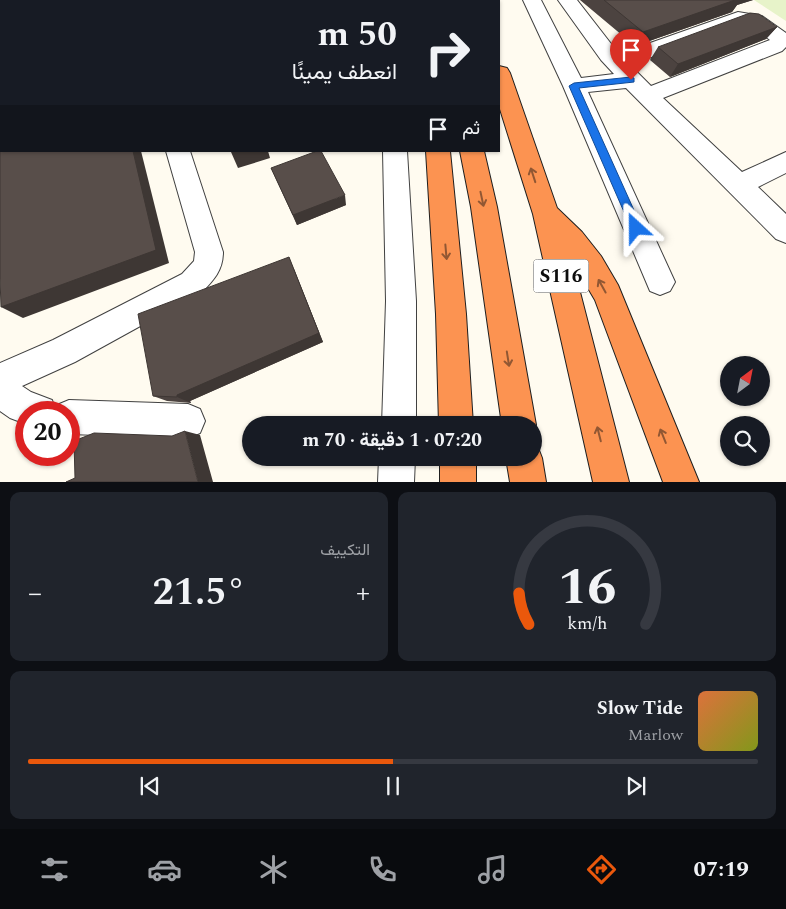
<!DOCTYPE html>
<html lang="ar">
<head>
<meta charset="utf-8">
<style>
	body { margin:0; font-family:Spectral,Vazirmatn,serif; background:#20242c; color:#f1f3f6; direction:rtl; height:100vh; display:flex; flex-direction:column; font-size:19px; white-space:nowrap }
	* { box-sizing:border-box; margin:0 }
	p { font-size:16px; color:#9ea1a6 }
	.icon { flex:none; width:28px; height:28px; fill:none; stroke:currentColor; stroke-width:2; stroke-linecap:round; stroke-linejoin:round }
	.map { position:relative; height:482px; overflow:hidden; direction:ltr }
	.details { display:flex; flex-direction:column; gap:10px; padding:10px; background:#0d0f14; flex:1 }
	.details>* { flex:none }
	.top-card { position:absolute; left:0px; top:0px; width:500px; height:152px; box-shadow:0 1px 4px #0004; direction:rtl; background:#171b24; color:#f1f3f6; overflow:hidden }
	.needle { width:32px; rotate:32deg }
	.tools { position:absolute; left:720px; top:356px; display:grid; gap:10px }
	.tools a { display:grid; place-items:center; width:50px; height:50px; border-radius:50%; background:#171b24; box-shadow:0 1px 4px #0004; font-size:25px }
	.speed { position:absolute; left:15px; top:401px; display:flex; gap:10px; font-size:25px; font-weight:700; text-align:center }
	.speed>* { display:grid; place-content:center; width:65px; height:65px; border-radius:50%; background:#171b24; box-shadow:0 1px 4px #0004; line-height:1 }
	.speed .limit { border:8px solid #d22; background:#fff; color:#111 }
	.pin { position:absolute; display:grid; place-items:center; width:42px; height:42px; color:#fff; margin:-51px -21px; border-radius:50% 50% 50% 0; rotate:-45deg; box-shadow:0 0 5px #0007 }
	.pin .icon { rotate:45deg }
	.me { position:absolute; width:55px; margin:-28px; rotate:336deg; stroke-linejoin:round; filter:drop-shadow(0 0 4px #0008) }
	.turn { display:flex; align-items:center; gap:18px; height:105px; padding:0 20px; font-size:22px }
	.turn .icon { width:65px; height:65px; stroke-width:2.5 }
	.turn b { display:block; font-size:35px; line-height:42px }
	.then { display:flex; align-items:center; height:48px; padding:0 20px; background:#0003; gap:10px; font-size:19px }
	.big { font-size:38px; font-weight:700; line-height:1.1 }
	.details .card { flex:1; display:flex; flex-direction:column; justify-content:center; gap:8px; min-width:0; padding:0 18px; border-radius:10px; background:#20242c }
	.details .dial { align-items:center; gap:0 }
	.dial svg { height:130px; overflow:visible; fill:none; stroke:#363941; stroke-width:7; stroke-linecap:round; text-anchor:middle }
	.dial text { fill:#f1f3f6; stroke:none }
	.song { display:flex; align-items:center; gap:15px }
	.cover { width:60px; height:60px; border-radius:8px; background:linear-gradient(135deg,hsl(20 70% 55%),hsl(70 70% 35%)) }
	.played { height:5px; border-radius:2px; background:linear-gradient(90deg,#ea580c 50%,#363941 50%) }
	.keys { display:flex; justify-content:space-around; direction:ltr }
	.heat { display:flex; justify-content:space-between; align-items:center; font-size:28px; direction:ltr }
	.details .tiles { flex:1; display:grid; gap:10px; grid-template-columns:1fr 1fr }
	.card:last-child { grid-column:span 2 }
	.trip { position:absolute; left:242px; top:416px; width:300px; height:50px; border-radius:25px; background:#171b24; box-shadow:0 1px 4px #0004; font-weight:700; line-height:50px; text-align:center; direction:rtl }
	.tabs { display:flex; height:80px; justify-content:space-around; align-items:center; background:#090b0e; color:#9ea1a6 }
	.tabs .icon { width:35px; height:35px }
	.tabs .on { color:#ea580c }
	.tabs b { font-size:22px; color:#f1f3f6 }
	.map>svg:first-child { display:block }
	.pitch { fill:#e7f3c9 }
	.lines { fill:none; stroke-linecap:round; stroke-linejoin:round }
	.minor-casing { stroke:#414141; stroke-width:2 }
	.highway-casing { stroke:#1f1f1f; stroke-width:2 }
	.minor { fill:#fff; fill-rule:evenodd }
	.highway { fill:#fc9351; fill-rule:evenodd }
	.wall { fill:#4c4340 }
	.shaded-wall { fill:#3e3734 }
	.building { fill:#584e4a; stroke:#3e3734 }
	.oneway { stroke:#915733 }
	.route { fill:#1a73e8; stroke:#114b97 }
	.labels { text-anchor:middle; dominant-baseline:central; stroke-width:5; stroke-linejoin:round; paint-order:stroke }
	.shield { fill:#fff; stroke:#565656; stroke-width:1 }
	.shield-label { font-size:19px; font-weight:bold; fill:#0e0e0e }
</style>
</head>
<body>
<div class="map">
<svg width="786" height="482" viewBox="0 0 786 482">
	<rect width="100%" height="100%" fill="#fffbf0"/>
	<!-- pitch -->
	<path class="pitch" d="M754 0H786V21Z"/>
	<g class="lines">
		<defs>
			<path id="minor" d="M205 0H224V1H206Z
				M368 0H386V1H368Z
				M523 0H541L581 78 614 74 601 60 558 0H577L619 54 738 12 762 16 786 33V47L782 51 663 98 742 172 786 152V173L758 187 786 214V243L776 239 626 88 588 92 675 282 670 291 660 295 650 291 563 86ZM740 24 750 25 770 40 651 86 630 65Z
				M166 151H190L223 252C223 270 214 280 202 292L75 362 22 386 31 392 52 400 55 409 57 405 69 400 188 404 200 409 205 421 200 433 188 438 69 434V412H26V424L10 418 0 411V363L53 340 182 274 194 261 195 252Z
				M383 151H407L416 301V425H382L386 301Z
				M379 458H415L414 482H378Z"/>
			<path id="highway" d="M429 0H447V1H429Z
				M465 0H484V1H466Z
				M499 66 507 68 510 73 557 208 582 232 601 256 618 285 699 482H663L595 300 572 261 629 482H593L533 214 499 106Z
				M426 151H450L466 314 473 425H439L436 314Z
				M460 151H484L497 207 536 425 534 431V425H502L471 207Z
				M534 444 537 445 542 458 546 482H510L506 458H534Z
				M440 458H476V482H440Z"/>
		</defs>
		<!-- minor casing -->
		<use href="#minor" class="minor-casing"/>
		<!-- highway casing -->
		<use href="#highway" class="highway-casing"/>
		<!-- minor -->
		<use href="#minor" class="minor"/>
		<!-- highway -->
		<use href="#highway" class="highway"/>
	</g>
	<!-- wall -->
	<path class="wall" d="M580 0H753L737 5 732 12 635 46Z
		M777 27 766 39 670 77 650 60 658 47Z
		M271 168 346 205 297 225 276 179Z
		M294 269 323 342 190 401 191 403 167 401 153 396Z"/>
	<!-- shaded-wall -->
	<path class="shaded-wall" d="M733 0H753L737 5 732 12 635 46 643 32Z
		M777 27 766 39 670 77 678 64Z
		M133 151H141L169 263 23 318 1 307Z
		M233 151H268L270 158 238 168 231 152Z
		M345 195 346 205 297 225 293 215Z
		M289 257 323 342 190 401 191 403 177 397V395Z
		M185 431 200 435 213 482H198Z"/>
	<!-- building -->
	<path class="building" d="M115 0H153V1H110Z
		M604 0H735L643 32Z
		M750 13 759 14 777 27 678 64 658 47Z
		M0 28H1V151H133L156 250 1 307 0 278Z
		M317 151H321L345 195 293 215 271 168Z
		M289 257 319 333 177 395V397L153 396 138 314Z
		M185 431 198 482H66L75 478 74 441 94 433 172 436Z"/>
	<!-- one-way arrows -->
	<defs><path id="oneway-shaft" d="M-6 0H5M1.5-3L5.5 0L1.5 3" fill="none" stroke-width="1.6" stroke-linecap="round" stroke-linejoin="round" transform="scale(1.25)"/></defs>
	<g class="oneway">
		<use href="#oneway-shaft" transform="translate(533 175) rotate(-108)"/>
		<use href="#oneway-shaft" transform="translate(482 199) rotate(78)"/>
		<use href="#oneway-shaft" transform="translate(446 252) rotate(85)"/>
		<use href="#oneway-shaft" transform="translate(602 286) rotate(-119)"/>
		<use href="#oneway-shaft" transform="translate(508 359) rotate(81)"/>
		<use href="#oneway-shaft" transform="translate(599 434) rotate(-104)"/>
		<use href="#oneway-shaft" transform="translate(663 436) rotate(-112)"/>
	</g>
	<!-- route -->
	<path class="route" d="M631 77 634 78V82L579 88 642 228 640 232H632L631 228 569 86 574 83Z"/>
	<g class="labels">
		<!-- shield labels -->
		<rect class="shield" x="533.5" y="259.5" width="55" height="33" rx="4"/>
		<g class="shield-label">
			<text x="561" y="276">S116</text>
		</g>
	</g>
</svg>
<div class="tools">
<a><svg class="needle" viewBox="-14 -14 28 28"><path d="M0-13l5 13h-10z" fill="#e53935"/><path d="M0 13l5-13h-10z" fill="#9ea1a6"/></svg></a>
<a><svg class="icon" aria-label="search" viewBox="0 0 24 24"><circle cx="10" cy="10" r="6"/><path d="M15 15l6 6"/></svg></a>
</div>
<div class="speed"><div class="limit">20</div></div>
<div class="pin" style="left:631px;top:80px;background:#d93025"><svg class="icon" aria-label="arrive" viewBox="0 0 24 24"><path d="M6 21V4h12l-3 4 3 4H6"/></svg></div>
<svg class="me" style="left:636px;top:228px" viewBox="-20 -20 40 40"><path d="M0-17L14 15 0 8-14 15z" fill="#1a73e8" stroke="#fff" stroke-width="4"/></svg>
<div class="trip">07:20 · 1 دقيقة · 70 m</div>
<div class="top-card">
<div class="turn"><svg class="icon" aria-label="right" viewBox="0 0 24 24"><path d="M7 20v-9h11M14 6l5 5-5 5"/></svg><div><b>50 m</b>انعطف يمينًا</div></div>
<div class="then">ثم<svg class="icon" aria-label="arrive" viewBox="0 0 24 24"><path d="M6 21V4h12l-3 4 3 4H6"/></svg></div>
</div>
</div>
<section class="details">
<div class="tiles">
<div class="card dial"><svg viewBox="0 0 100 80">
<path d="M14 69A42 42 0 1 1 86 69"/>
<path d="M14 69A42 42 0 0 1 8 50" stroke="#ea580c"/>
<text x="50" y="56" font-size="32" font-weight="700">16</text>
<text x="50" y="72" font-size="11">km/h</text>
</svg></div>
<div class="card"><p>التكييف</p>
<div class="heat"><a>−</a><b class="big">21.5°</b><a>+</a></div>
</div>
<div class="card">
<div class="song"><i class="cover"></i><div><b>Slow Tide</b><p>Marlow</p></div></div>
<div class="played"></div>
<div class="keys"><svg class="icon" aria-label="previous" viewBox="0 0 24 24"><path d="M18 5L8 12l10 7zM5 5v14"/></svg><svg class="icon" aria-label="pause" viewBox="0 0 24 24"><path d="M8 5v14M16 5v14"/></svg><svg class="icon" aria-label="next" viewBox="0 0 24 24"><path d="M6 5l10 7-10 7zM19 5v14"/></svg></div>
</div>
</div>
</section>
<nav class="tabs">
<b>07:19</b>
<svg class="icon on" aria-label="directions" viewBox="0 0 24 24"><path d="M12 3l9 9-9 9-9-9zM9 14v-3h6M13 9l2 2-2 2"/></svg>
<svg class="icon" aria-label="music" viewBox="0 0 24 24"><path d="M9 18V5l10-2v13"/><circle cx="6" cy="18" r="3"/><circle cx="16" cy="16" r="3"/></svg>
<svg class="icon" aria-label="phone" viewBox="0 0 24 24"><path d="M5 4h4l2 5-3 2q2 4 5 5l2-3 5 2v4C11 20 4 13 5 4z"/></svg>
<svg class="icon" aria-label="climate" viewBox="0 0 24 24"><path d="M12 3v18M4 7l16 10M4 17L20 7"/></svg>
<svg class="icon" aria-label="car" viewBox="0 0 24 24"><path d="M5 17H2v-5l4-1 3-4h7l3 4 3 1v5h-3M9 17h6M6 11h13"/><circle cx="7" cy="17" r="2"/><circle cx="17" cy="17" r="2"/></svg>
<svg class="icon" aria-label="filters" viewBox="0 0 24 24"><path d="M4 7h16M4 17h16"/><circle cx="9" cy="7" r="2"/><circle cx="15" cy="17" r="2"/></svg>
</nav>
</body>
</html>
